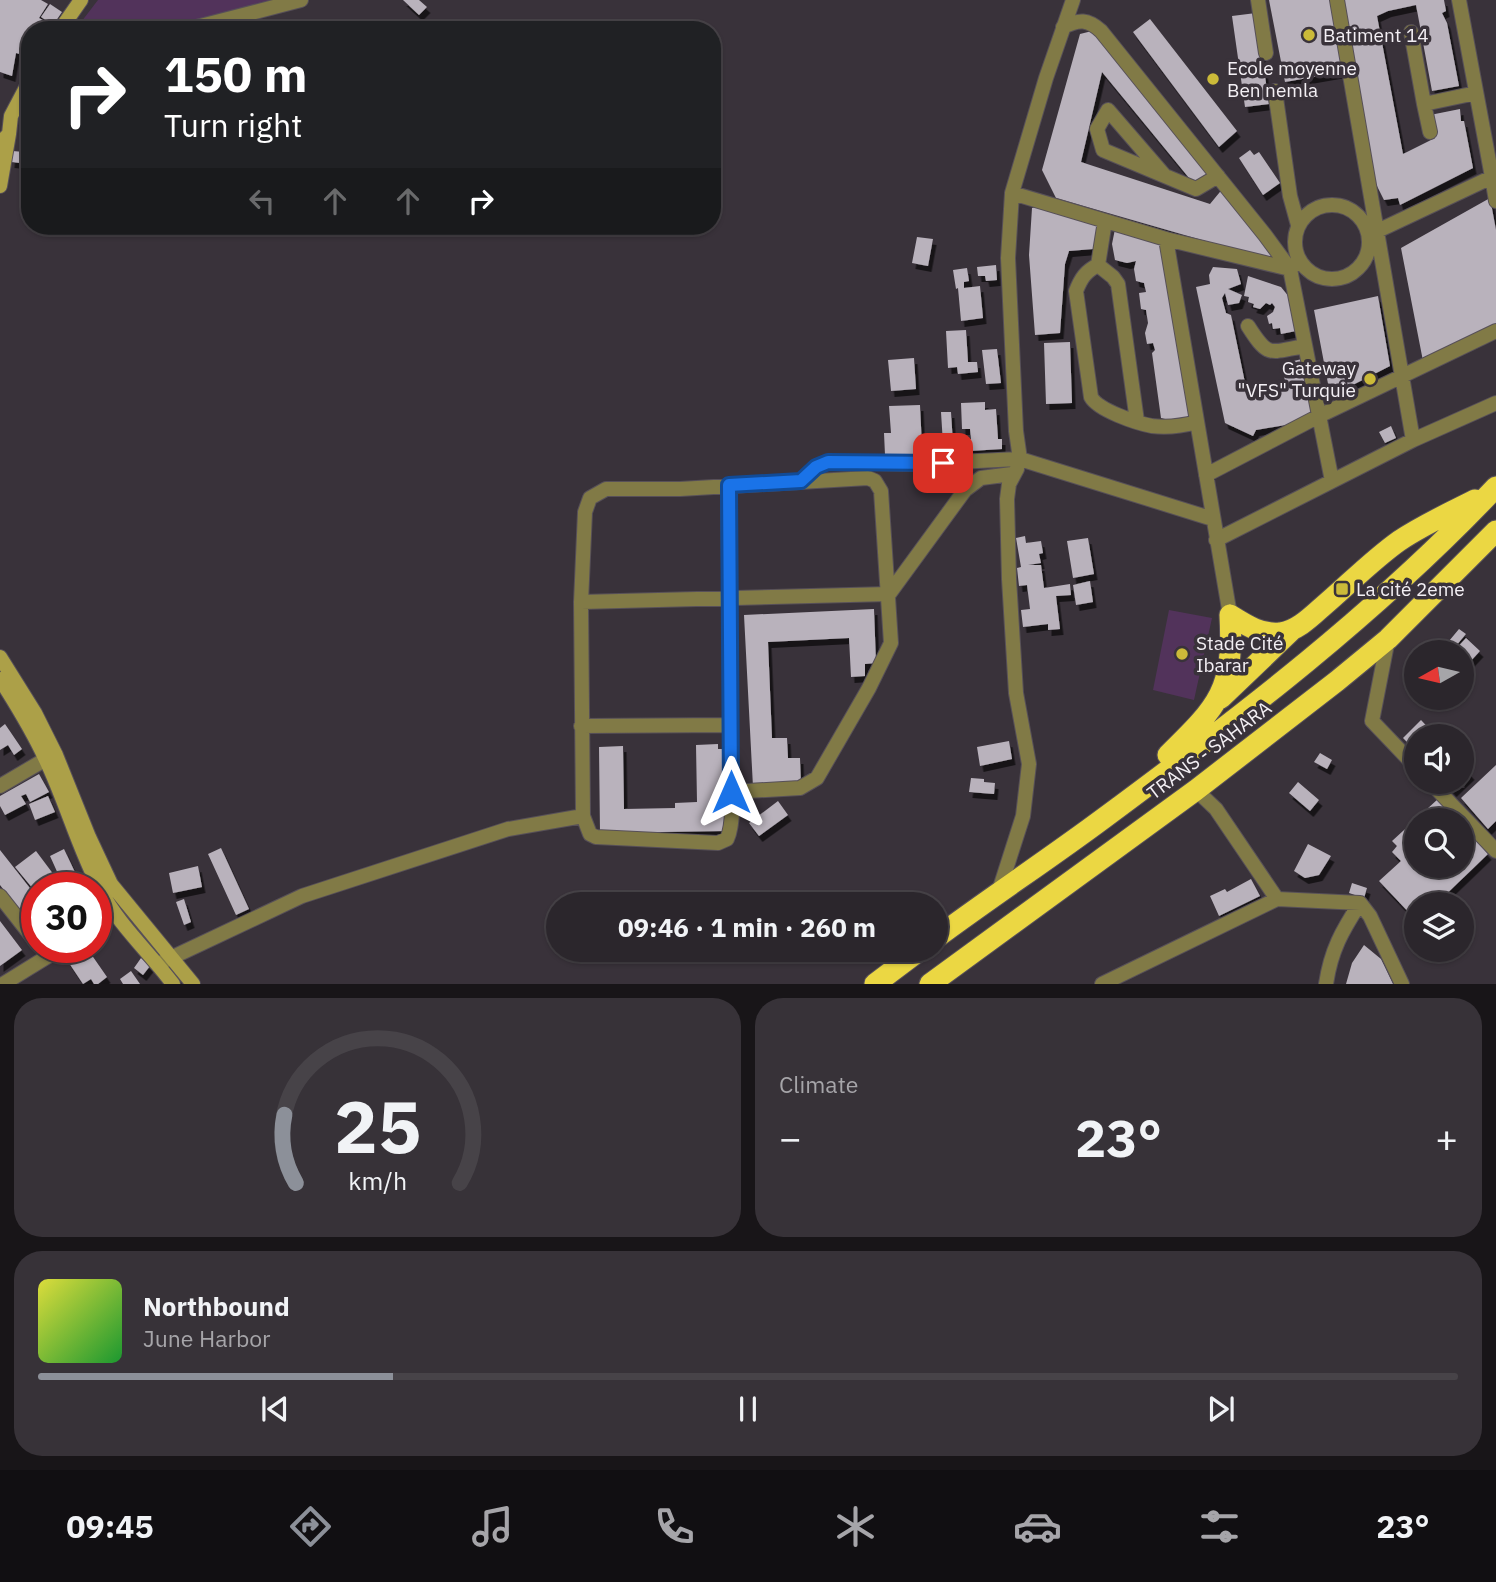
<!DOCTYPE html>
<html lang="en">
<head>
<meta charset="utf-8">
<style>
	body { margin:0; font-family:"IBM Plex Sans",sans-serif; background:#373238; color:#f1f3f6; height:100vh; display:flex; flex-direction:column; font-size:26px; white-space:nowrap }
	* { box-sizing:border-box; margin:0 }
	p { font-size:23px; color:#a6a5a9 }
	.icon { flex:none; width:38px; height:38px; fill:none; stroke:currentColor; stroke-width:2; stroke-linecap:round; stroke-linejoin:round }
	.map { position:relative; height:984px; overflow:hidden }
	.details { display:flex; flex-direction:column; gap:14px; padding:14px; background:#181518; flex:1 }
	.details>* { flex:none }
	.banner { position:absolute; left:21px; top:21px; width:700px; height:214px; border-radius:28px; box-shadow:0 2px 5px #0004,0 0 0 2px #474348; background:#202124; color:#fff; overflow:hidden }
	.needle { width:46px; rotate:262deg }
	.controls { position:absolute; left:1404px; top:640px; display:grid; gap:14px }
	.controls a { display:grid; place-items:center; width:70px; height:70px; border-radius:50%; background:#2b262c; box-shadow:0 2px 5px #0004,0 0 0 2px #474348; font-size:35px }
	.speed { position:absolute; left:21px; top:872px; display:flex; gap:14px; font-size:35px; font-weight:700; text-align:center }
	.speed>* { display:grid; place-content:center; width:91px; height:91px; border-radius:50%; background:#2b262c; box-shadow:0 2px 5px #0004,0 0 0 2px #474348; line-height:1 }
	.speed .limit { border:10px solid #d22; background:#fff; color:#111 }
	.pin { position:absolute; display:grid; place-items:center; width:60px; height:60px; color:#fff; margin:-30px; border-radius:14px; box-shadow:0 4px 10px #0006 }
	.me { position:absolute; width:77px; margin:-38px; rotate:0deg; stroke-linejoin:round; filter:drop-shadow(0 0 5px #0008) }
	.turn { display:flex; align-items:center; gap:24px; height:147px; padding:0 28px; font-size:32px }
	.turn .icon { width:91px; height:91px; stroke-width:2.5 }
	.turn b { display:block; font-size:49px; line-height:60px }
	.lanes { display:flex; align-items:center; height:66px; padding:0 28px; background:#0003; justify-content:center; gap:35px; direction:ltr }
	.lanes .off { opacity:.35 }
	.big { font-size:52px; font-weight:700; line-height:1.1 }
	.details .card { flex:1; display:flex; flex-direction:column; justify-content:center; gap:10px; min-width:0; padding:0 24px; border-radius:28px; background:#373238 }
	.details .dial { align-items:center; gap:0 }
	.dial svg { height:182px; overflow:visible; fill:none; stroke:#474348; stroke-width:7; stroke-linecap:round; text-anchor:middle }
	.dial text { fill:#f1f3f6; stroke:none }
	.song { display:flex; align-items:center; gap:21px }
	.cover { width:84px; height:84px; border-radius:10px; background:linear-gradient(135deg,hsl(60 70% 55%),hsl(130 70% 35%)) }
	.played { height:7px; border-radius:4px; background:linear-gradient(90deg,#8c9099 25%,#474348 25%) }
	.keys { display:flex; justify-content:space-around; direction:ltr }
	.heat { display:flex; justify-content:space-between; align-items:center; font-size:38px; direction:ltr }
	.details .tiles { flex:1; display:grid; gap:14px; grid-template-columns:1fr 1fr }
	.card:last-child { grid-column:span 2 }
	.trip { position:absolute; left:546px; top:892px; width:402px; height:70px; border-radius:35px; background:#2b262c; box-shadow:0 2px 5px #0004,0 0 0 2px #474348; font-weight:700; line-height:70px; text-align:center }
	.tabs { display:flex; height:112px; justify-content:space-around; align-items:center; background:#110f12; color:#a6a5a9 }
	.tabs .icon { width:49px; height:49px }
	.tabs .current { color:#8c9099 }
	.tabs b { font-size:32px; color:#f1f3f6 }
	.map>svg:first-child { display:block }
	.green { fill:#52335b }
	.building { fill:#b9b2bc; filter:url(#shadow) }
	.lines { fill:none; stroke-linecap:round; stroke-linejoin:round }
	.street-casing { stroke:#575058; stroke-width:16 }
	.secondary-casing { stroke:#575058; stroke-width:16 }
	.highway-casing { stroke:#575058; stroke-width:23 }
	.street { stroke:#817a46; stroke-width:14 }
	.secondary { stroke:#aca048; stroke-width:14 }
	.highway { stroke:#ebd743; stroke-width:21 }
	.route-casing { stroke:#114b97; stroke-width:18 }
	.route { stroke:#1a73e8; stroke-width:12 }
	.poi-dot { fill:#cbba39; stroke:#39323a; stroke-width:2.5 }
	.labels { text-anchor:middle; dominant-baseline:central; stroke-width:7; stroke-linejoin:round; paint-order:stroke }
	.poi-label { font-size:19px; fill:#f3eff4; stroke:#39323a; text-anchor:start }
	.street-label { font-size:19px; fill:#f3eff4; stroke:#39323a }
</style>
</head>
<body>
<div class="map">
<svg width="1496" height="984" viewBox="0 0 1496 984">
	<defs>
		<filter id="shadow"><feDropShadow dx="3.5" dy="6" stdDeviation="0" flood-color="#0009"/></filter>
	</defs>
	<rect width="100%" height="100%" fill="#39323a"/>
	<!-- green -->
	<path class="green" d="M98 0H279L170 27 168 30H75Z
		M1169 610 1212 618 1194 700 1153 690Z"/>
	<!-- building -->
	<path class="building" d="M0 0H41L48 4 39 18 52 25 49 30H30V57L16 53 12 76 0 72Z
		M403 0H419L427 7 419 15Z
		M1269 0H1334L1348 71 1285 82Z
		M1340 0H1444L1446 11 1442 13 1447 23 1459 86 1432 91 1416 5 1388 11 1377 16 1403 154 1435 138 1430 115 1460 109 1461 121H1464L1473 168 1400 205 1398 198 1384 200 1375 182Z
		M50 4 62 12 53 25 41 17Z
		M1256 13 1269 104 1245 107 1232 16Z
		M1150 19 1237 131 1219 147 1133 32Z
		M1096 30 1212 171 1194 184 1102 72 1081 162 1210 204 1224 187 1278 253 1275 261 1056 198 1042 170 1080 34Z
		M27 133 30 134V164L11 162 12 151 25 152Z
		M1250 150 1254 155 1259 152 1280 183 1263 195 1239 158Z
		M1490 198 1496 230V325L1423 361 1401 248Z
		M1042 205 1101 222 1093 249 1069 251 1065 264 1060 333 1035 335 1029 255 1032 208Z
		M1115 229 1159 240 1189 417 1170 420 1161 418 1152 353 1155 350 1153 343 1147 344 1145 333 1148 323 1146 310 1141 309 1139 293 1146 292 1144 283 1136 281 1134 269 1136 261 1127 263 1115 260 1112 244Z
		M917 237 933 239 928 266 912 263Z
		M996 265 997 280 986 281 985 276H978L977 267Z
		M1213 267 1237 269 1241 284 1228 289 1242 295 1239 303 1228 305 1225 293 1222 298 1226 313 1231 315 1248 397 1287 389 1281 364 1302 359 1315 420 1256 430 1253 436 1225 423 1196 287 1210 284 1209 275Z
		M967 268 969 281 964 282V288L980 286 983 318 961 321 958 288 956 289 953 270Z
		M1248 276 1281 287 1294 303 1301 330 1281 334 1280 328 1273 329 1272 323 1269 324 1267 316 1273 312 1275 307 1272 303 1270 305 1266 303 1260 309 1253 307 1254 304 1248 302 1249 297 1244 296Z
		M1378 296 1390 366 1335 394 1329 389 1314 310Z
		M966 330 968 362H977L978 372 958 374 957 367 948 368 946 331Z
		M1070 342 1072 403 1046 404 1044 343Z
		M997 349 1001 383 986 384 982 350Z
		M914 358 916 389 891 391 888 360Z
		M985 402V410L996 409 998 439H1002V449L954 452V440L971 439 970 429H962L961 403Z
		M920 405 922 447H927V454L885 455 884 433H891L889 406Z
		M941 412H951L953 444H943Z
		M1391 426 1396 438 1385 443 1379 432Z
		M1025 536 1026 543 1041 541 1043 553 1039 554 1041 563 1028 565H1041L1044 588 1070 584 1071 595 1056 596 1060 629 1048 630V624L1023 627 1021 610 1030 609 1027 585 1019 586 1017 568 1021 567 1016 538Z
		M1088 538 1094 574 1073 578 1067 541Z
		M1090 581 1093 602 1076 605 1073 585Z
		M874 609 876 663 865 664V676L851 677 849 638 768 642 772 738H787L788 758H800L801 785 753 787 744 615Z
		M1459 629 1466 634 1455 647 1449 641Z
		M1466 638 1480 651 1468 664 1461 657V653L1454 651Z
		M1421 720 1437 737H1416V751L1403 738Z
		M5 724 22 749 14 755 8 745 0 750V728Z
		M1009 741 1012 759 980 766 977 747Z
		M718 744V749H733L726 758H723L725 831 600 833 599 747 623 746 624 809 675 808V803L697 802 696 745Z
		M1320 753 1332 760 1327 769 1314 762Z
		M1461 763 1471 774 1453 791 1445 782H1461Z
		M1496 765V821L1488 829 1461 798Z
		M39 774 49 792 30 802 26 794 21 796 26 804 5 815 0 806V796Z
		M971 778 984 779V782L995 783 994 794 969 792Z
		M1298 782 1319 800 1310 811 1289 793Z
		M48 796 55 812 35 820 29 804Z
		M1438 799 1458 821H1416V866H1461V824L1488 854 1435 905H1416V920L1379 881 1401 861 1392 852 1397 846 1392 841Z
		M778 801 788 815 759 836 749 823Z
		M1308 844 1331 856 1319 875 1305 878 1294 871Z
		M221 848 249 909 236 915 208 854Z
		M64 849 82 887H64L50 856Z
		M0 850 37 897V921L31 925 0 885Z
		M36 851 54 875 34 890 15 867Z
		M198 866 202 887 173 893 169 873Z
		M1251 879 1260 896 1219 916 1210 896 1225 889 1227 892Z
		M1352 883 1367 888 1364 898 1349 893Z
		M184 899 191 922 184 925 176 902Z
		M0 921 22 950 0 966Z
		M1364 945 1381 959 1393 984H1346L1352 963Z
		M81 950 86 958 91 954 107 977 98 984H94L91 979 83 984 67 960Z
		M141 958 150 966 143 975 134 968Z
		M131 971 140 984H123L120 979Z"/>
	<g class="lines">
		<defs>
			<path id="street" d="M1073 0 1046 78 1012 193 1008 258 1016 431 1020 459 1213 519
				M1258 0 1266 53
				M1337 0 1413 440
				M1459 0 1492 177
				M1063 27C1079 19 1088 19 1101 31L1265 235 1290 269 1332 481
				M185 30 301 0
				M1411 32 1424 104
				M1275 91 1290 196 1298 225
				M1430 132 1424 104 1476 93
				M1165 176 1108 110 1097 129 1103 150 1196 189 1218 176
				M1012 193 1166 239 1290 269 1299 261
				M1295 242a37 37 0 1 1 74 0a37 37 0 1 1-74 0Z
				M1105 221 1098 265C1086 271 1081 278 1076 291L1091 397C1098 410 1136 423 1152 426 1167 428 1182 426 1197 422
				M1369 235 1492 177 1496 201
				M1166 239 1230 615
				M1098 265 1113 277 1118 284 1137 421
				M1248 326C1269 359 1269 352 1305 346
				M1206 475 1319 416 1496 331
				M801 481 816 467 828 462 917 464 1020 459
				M728 485C729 573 730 661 731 749 731 771 736 821 727 839L718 843 596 837 590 834 583 816 581 602 585 512 590 498 606 489H680L868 478 875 481 881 491 891 643 869 688 817 778 800 788 731 792
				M1216 540 1413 440 1496 403
				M581 602 889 594 965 490 981 478 1012 474
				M1388 639 1372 721 1416 767
				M581 726 731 725
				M1430 782 1496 851
				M0 786 46 759
				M1196 790 1216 809 1277 899
				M999 891 1023 816 1029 764 1016 693 1009 579 1007 499 1009 484 1017 469
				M0 896 37 943
				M96 925 114 914
				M158 964 302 896 508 829 583 816
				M3 984 63 947
				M1102 984 1277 899 1360 903 1370 916 1402 984
				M1326 984C1331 950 1342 931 1360 903"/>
			<path id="secondary" d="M60 30 81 0
				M0 143 9 134 11 116 30 80
				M0 186 9 134
				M0 657 35 713 56 755 89 837 111 884 193 984
				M0 679C16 704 32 730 45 758 66 801 78 848 101 891 119 925 149 952 173 984"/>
			<path id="highway" d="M1230 615C1246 625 1261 635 1280 633 1295 632 1310 618 1321 608 1347 586 1371 561 1399 541 1423 525 1449 513 1475 500
				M1221 698 1293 629
				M1168 755C1219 705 1234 690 1230 615
				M936 938C991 897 1049 859 1104 818 1242 716 1378 612 1496 487
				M875 984 920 950
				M930 984 1196 790 1337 681 1388 639 1496 531"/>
		</defs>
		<!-- street casing -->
		<use href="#street" class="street-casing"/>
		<!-- secondary casing -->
		<use href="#secondary" class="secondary-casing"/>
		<!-- highway casing -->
		<use href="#highway" class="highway-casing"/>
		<!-- street -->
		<use href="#street" class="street"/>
		<!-- secondary -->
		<use href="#secondary" class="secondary"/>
		<!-- highway -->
		<use href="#highway" class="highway"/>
	</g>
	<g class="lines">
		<defs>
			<path id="route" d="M731 792 729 485 801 481 816 467 828 462 943 463"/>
		</defs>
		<!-- route casing -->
		<use href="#route" class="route-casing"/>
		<!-- route -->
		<use href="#route" class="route"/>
	</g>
	<!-- markers -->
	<g class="poi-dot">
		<circle cx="1309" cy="35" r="7"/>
		<circle cx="1213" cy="79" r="7"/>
		<circle cx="1370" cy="379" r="7"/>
		<rect x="1335" y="582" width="14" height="14" rx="3.5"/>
		<circle cx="1182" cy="654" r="7"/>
	</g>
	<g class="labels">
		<!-- poi labels -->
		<g class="poi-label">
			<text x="1323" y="35">Batiment 14</text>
			<text x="1227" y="68">Ecole moyenne<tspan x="1227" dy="22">Ben nemla</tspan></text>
			<text x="1356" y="368" text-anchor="end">Gateway<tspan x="1356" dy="22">"VFS" Turquie</tspan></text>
			<text x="1356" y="589">La cité 2eme</text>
			<text x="1196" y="643">Stade Cité<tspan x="1196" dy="22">Ibarar</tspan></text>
		</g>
		<!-- street labels -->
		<g class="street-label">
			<text transform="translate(1209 750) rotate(-37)">TRANS - SAHARA</text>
		</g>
	</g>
</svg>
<div class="controls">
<a><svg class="needle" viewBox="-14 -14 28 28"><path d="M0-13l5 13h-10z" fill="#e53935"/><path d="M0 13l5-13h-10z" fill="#a6a5a9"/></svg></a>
<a><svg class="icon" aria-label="sound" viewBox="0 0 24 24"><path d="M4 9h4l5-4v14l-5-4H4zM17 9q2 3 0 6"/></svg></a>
<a><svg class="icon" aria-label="search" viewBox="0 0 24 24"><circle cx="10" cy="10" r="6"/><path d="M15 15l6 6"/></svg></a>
<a><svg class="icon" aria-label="layers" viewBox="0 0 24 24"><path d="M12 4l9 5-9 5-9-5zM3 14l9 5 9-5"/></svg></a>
</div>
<div class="speed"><div class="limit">30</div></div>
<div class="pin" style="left:943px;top:463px;background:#d93025"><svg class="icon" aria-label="arrive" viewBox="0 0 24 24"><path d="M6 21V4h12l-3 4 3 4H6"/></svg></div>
<svg class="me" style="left:731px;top:792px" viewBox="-20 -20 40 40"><path d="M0-17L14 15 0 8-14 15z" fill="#1a73e8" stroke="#fff" stroke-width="4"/></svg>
<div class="trip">09:46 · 1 min · 260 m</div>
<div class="banner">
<div class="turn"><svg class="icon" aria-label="right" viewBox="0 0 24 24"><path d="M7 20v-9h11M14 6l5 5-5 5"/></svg><div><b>150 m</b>Turn right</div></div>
<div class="lanes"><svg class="icon off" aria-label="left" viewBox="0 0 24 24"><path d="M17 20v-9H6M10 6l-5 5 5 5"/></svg><svg class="icon off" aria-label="ahead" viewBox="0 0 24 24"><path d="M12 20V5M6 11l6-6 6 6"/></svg><svg class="icon off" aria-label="ahead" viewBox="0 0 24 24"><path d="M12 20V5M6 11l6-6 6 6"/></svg><svg class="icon" aria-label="right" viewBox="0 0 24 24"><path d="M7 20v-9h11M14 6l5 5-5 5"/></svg></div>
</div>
</div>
<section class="details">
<div class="tiles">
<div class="card dial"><svg viewBox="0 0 100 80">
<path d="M14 69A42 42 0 1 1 86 69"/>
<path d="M14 69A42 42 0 0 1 9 39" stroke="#8c9099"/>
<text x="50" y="56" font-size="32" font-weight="700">25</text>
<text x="50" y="72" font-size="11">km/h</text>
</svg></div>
<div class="card"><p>Climate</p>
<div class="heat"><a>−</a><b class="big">23°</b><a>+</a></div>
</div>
<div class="card">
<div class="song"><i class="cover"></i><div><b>Northbound</b><p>June Harbor</p></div></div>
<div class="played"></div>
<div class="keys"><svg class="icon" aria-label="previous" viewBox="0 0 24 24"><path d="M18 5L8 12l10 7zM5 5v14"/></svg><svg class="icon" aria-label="pause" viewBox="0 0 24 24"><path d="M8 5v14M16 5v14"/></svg><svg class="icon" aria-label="next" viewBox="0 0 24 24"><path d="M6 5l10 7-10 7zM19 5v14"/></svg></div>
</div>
</div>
</section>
<nav class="tabs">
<b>09:45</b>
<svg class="icon current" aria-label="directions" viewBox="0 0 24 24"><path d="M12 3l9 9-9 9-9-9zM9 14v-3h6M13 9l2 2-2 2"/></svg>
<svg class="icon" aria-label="music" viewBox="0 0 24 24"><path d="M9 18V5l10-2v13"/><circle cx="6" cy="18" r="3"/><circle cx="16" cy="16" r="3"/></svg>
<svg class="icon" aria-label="phone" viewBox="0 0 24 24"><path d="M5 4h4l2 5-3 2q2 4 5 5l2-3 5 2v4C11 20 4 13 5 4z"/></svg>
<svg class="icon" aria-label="climate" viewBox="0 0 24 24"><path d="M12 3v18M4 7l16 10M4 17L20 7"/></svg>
<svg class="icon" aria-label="car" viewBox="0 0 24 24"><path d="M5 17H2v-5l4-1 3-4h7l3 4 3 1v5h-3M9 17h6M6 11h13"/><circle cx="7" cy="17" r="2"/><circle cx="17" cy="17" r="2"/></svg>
<svg class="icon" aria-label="filters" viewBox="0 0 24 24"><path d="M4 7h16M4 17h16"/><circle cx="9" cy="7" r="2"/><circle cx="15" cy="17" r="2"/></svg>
<b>23°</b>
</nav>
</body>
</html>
